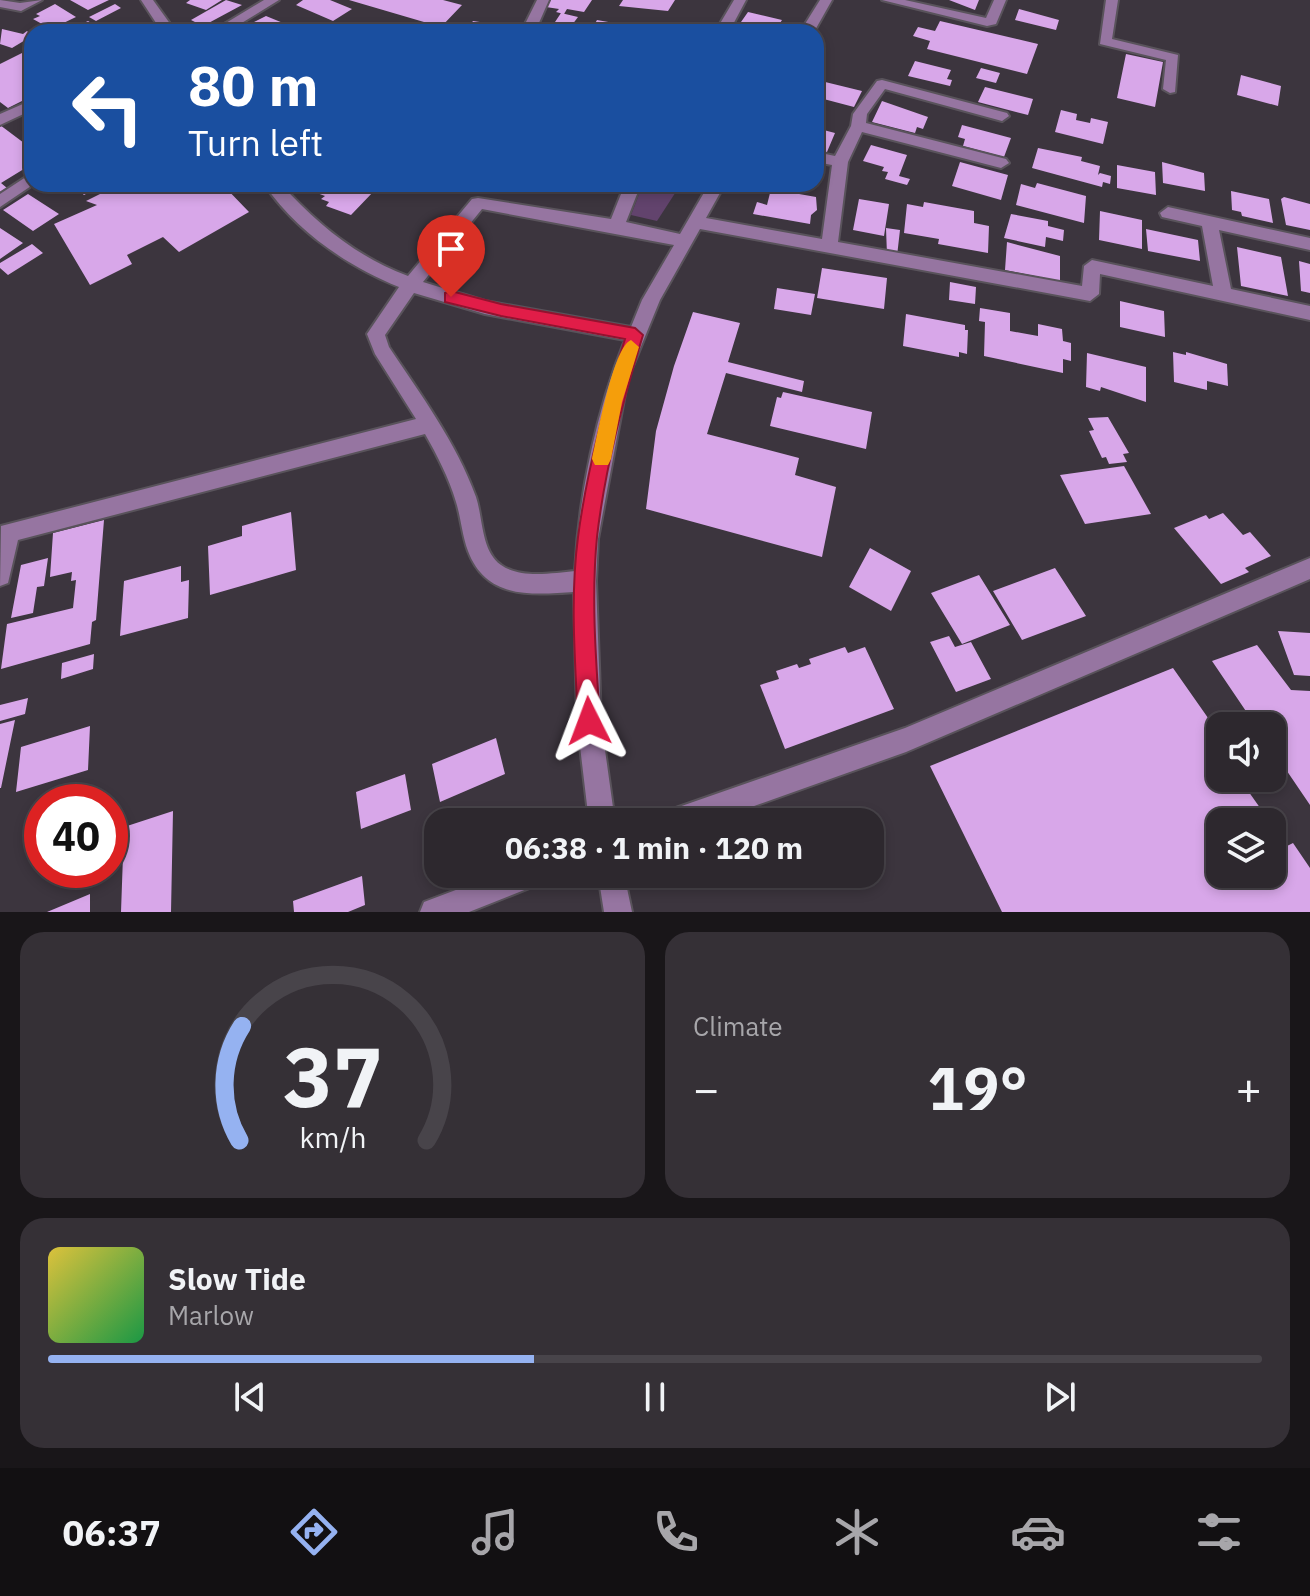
<!DOCTYPE html>
<html lang="en">
<head>
<meta charset="utf-8">
<style>
	body { margin:0; font-family:"IBM Plex Sans",sans-serif; background:#353036; color:#f1f3f6; height:100vh; display:flex; flex-direction:column; font-size:30px; white-space:nowrap }
	* { box-sizing:border-box; margin:0 }
	p { font-size:26px; color:#a7a6aa }
	.icon { flex:none; width:44px; height:44px; fill:none; stroke:currentColor; stroke-width:2; stroke-linecap:round; stroke-linejoin:round }
	.map { position:relative; height:912px; overflow:hidden }
	.panel { display:flex; flex-direction:column; gap:20px; padding:20px; background:#191619; flex:1 }
	.panel>* { flex:none }
	.guide { position:absolute; left:24px; top:24px; width:800px; height:168px; border-radius:24px; box-shadow:0 4px 12px #0003,0 0 0 2px #48444a; background:#1a4fa0; color:#fff; overflow:hidden }
	.fabs { position:absolute; left:1206px; top:712px; display:grid; gap:16px }
	.fabs a { display:grid; place-items:center; width:80px; height:80px; border-radius:16px; background:#2d282e; box-shadow:0 4px 12px #0003,0 0 0 2px #48444a; font-size:40px }
	.speed { position:absolute; left:24px; top:784px; display:flex; gap:16px; font-size:40px; font-weight:700; text-align:center }
	.speed>* { display:grid; place-content:center; width:104px; height:104px; border-radius:50%; background:#2d282e; box-shadow:0 4px 12px #0003,0 0 0 2px #48444a; line-height:1 }
	.speed .limit { border:12px solid #d22; background:#fff; color:#111 }
	.pin { position:absolute; display:grid; place-items:center; width:68px; height:68px; color:#fff; margin:-82px -34px; border-radius:50% 50% 50% 0; rotate:-45deg; box-shadow:0 0 8px #0007 }
	.pin .icon { rotate:45deg }
	.me { position:absolute; width:88px; margin:-44px; rotate:357deg; stroke-linejoin:round; filter:drop-shadow(0 0 6px #0008) }
	.turn { display:flex; align-items:center; gap:28px; height:168px; padding:0 32px; font-size:36px }
	.turn .icon { width:104px; height:104px; stroke-width:2.5 }
	.turn b { display:block; font-size:56px; line-height:68px }
	.big { font-size:60px; font-weight:700; line-height:1.1 }
	.panel .tile { flex:1; display:flex; flex-direction:column; justify-content:center; gap:12px; min-width:0; padding:0 28px; border-radius:24px; background:#353036 }
	.panel .dial { align-items:center; gap:0 }
	.dial svg { height:208px; overflow:visible; fill:none; stroke:#48444a; stroke-width:7; stroke-linecap:round; text-anchor:middle }
	.dial text { fill:#f1f3f6; stroke:none }
	.song { display:flex; align-items:center; gap:24px }
	.cover { width:96px; height:96px; border-radius:12px; background:linear-gradient(135deg,hsl(50 70% 55%),hsl(140 70% 35%)) }
	.played { height:8px; border-radius:4px; background:linear-gradient(90deg,#95b2f1 40%,#48444a 40%) }
	.keys { display:flex; justify-content:space-around; direction:ltr }
	.heat { display:flex; justify-content:space-between; align-items:center; font-size:44px; direction:ltr }
	.panel .tiles { flex:1; display:grid; gap:20px; grid-template-columns:1fr 1fr }
	.tile:last-child { grid-column:span 2 }
	.trip { position:absolute; left:424px; top:808px; width:460px; height:80px; border-radius:24px; background:#2d282e; box-shadow:0 4px 12px #0003,0 0 0 2px #48444a; font-weight:700; line-height:80px; text-align:center }
	.dock { display:flex; height:128px; justify-content:space-around; align-items:center; background:#121012; color:#a7a6aa }
	.dock .icon { width:56px; height:56px }
	.dock .on { color:#95b2f1 }
	.dock b { font-size:36px; color:#f1f3f6 }
	.map>svg:first-child { display:block }
	.green { fill:#62436d }
	.building { fill:#d8a7e9 }
	.lines { fill:none; stroke-linecap:round; stroke-linejoin:round }
	.minor-casing { stroke:#59535b; stroke-width:4 }
	.minor { fill:#9675a1; fill-rule:evenodd }
	.route { fill:#e11d48; stroke:#92132f; stroke-width:2 }
	.slow { fill:#f59e0b }
</style>
</head>
<body>
<div class="map">
<svg width="1310" height="912" viewBox="0 0 1310 912">
	<rect width="100%" height="100%" fill="#3c353e"/>
	<!-- green -->
	<path class="green" d="M643 184H681L657 221 631 215Z"/>
	<!-- building -->
	<path class="building" d="M70 0H109L88 10Z
		M190 0H222L206 10 186 3Z
		M226 0 242 5 203 26 191 20Z
		M303 0H330L352 9 333 21 296 5Z
		M349 0H443L462 5 441 27Z
		M551 0H592L584 12 567 9 564 14 556 12 559 9 546 7Z
		M623 0H675L668 11 619 6Z
		M949 0H979L975 10Z
		M55 4 76 17 51 29 33 19 40 16 36 14Z
		M115 4 121 8 96 21 89 17Z
		M1019 9 1059 20 1056 30 1015 20Z
		M748 12 782 20 775 31 741 22Z
		M561 13 578 17 572 25 555 22Z
		M266 16 288 25 291 22 315 32H252L242 28Z
		M597 20 614 23 608 32H590Z
		M88 21 106 32H65Z
		M473 21 520 28 517 32H465Z
		M940 21 1038 44 1027 74 927 49 930 41 913 36 918 27 935 31Z
		M2 29 23 34 27 31 32 36 12 48 0 44Z
		M32 48V96L8 108 0 102V64Z
		M1126 54 1163 62 1155 107 1117 98Z
		M915 61 951 70 947 79 952 80 950 86 908 76Z
		M981 68 1000 73 996 83 976 78Z
		M1241 75 1281 86 1278 106 1237 95Z
		M817 80 862 91 854 107 816 97Z
		M985 87 1033 99 1028 115 978 102Z
		M882 101 928 117 923 129 917 127 915 133 872 122Z
		M1061 110 1077 114 1076 120 1090 123 1091 118 1108 122 1103 144 1055 132Z
		M0 125 32 149V164L1 183 7 188 0 192Z
		M962 125 1011 138 1004 157 963 146 965 139 958 137Z
		M816 128 835 133 827 152 816 149Z
		M871 145 907 155 899 176 910 179 907 185 885 179 888 172 882 171 884 167 863 161Z
		M1038 148 1082 157 1081 161 1100 166 1098 175 1100 173 1111 176 1110 184 1103 182 1102 187 1032 168Z
		M960 162 1008 175 1001 200 952 186Z
		M1162 162 1204 173 1205 191 1163 183Z
		M1117 165 1155 172 1156 195 1117 188Z
		M1037 183 1086 196 1084 223 1016 205 1021 184 1035 188Z
		M72 184H105L84 195Z
		M120 184H222L249 212 179 252 163 237 127 255 132 264 90 285 54 224 97 205 86 201Z
		M327 184H364L361 187 374 191 351 215 326 206 329 202 321 199 325 196 317 193Z
		M771 189 816 197 817 210 811 215 810 224 753 214 757 202 767 205Z
		M1231 191 1269 199 1273 223 1242 216 1241 212 1232 210Z
		M28 194 59 214 33 231 3 210Z
		M1284 197 1310 204V230L1286 225 1281 199Z
		M859 199 889 204 884 236 853 230Z
		M924 202 974 211V223L989 226 988 253 938 244 939 239 904 233 907 204 923 207Z
		M1100 211 1142 220V249L1099 240Z
		M1011 214 1048 221V226L1064 230 1063 241 1046 237 1045 247 1004 238Z
		M0 228 23 243 0 259Z
		M886 228 900 230 897 256 887 255Z
		M1146 229 1198 240 1200 261 1148 251Z
		M1007 242 1060 256V281L1005 270Z
		M32 244 43 253 8 275 0 268V263Z
		M1237 247 1281 257 1288 296 1241 286Z
		M1299 261 1310 264V293L1301 291Z
		M822 268 887 278 884 309 817 298Z
		M950 282 976 287 975 304 949 300Z
		M777 288 815 294 811 315 774 309Z
		M1120 301 1164 311 1165 337 1120 327Z
		M980 308 1010 313V331L1038 336V324L1062 329 1063 341 1071 343V361L1063 359V373L984 356 985 322 979 321Z
		M693 312 740 323 728 362 804 381 802 392 726 373 707 434 799 458 795 475 836 487 822 557 646 509 656 431 674 366Z
		M906 314 965 325V330H968L967 354 959 352V357L903 346Z
		M1173 352 1186 355V352L1227 364 1228 386 1207 381V390L1174 382Z
		M1087 353 1146 367V402L1101 387 1100 391 1086 387Z
		M783 392 872 412 866 449 770 426 777 397 781 398Z
		M1108 417 1129 453 1123 454 1127 462 1109 464 1106 457 1102 458 1089 431 1094 430 1088 418Z
		M1124 466 1151 514 1085 524 1060 475Z
		M291 512 296 570 210 595 208 546 242 536V526Z
		M1223 513 1243 535 1250 532 1271 556 1245 568 1249 572 1221 584 1174 528 1206 515 1209 519Z
		M104 520 96 620 92 622 90 644 1 669 7 624 73 608 76 580 71 581 72 572 50 577 53 533Z
		M870 548 911 571 891 611 849 587Z
		M48 558 44 586 37 587 33 613 11 618 21 565Z
		M181 566V582L189 580 188 618 120 636 124 581Z
		M1055 568 1086 616 1022 640 993 591Z
		M979 575 1010 625 962 644 931 593Z
		M1278 631 1310 633V676L1294 675Z
		M949 636 955 647 971 642 991 679 956 692 930 642Z
		M1257 645 1291 690 1310 691V805L1272 749V726H1256L1212 661Z
		M845 647 848 653 865 647 894 709 785 749 760 685 779 679 776 671 797 664 799 668 811 664 809 659Z
		M94 654 93 669 61 679 62 663Z
		M1173 668 1220 735V778H1239L1270 822H1220V874H1272V825L1287 846 1293 843 1310 868V912H1002L930 766Z
		M28 698 25 714 0 721V705Z
		M15 720 1 788H0V724Z
		M90 726 88 770 16 792 21 747Z
		M496 738 505 774 440 802 432 764Z
		M405 774 411 810 361 829 356 792Z
		M173 811 171 912H121L124 827Z
		M362 876 365 905 348 912H294L293 901Z
		M90 894V912H47Z"/>
	<g class="lines">
		<defs>
			<path id="minor" d="M0 0 20 3 42 0 21 11 0 7Z
				M141 0H153L176 32H162Z
				M264 0H279L227 32H211Z
				M537 0H549L535 32H521Z
				M734 0H746L729 32H715Z
				M820 0H832L814 32H800Z
				M882 0H905L986 18 994 0H1006L996 24 987 26Z
				M1106 0H1118L1112 39 1178 55 1175 92 1170 93 1163 89 1166 60 1100 44Z
				M882 80 1007 113 1009 116 1002 121 885 89 867 114 866 123 1006 159 1009 163 1001 168 862 132 848 162 838 242 1082 286 1084 266 1092 260 1213 286 1202 226 1162 217 1160 213 1168 207 1310 238V250L1219 230 1231 289 1310 306V320L1100 274 1099 294 1090 301 700 229 660 300 628 378 598 539 596 581 601 721 615 822H589L577 721 574 592C531 595 486 599 468 551 462 535 461 518 456 502 449 478 437 455 425 434L18 540 8 583 0 586 1 526 416 419 375 354 367 334 399 287C347 266 296 231 264 184H281C317 224 357 257 408 276L472 199 478 198 611 219 625 184H641L626 222 680 234 709 184H725L706 218 822 239 832 165 816 162V152L835 156 851 126 853 114 877 81ZM482 209 674 245 642 300 631 327 485 301 423 282ZM414 293 485 314 625 340C596 412 579 494 575 571 553 573 520 579 501 565 481 551 483 518 476 497 456 442 421 395 389 347L385 335Z
				M32 100V110L0 125V114Z
				M32 173 34 184 0 207V194Z
				M1310 558V579L906 752 709 822H660L664 813 673 809 905 728Z
				M498 874H546L542 883 469 912H420L424 902Z
				M598 874H624L632 912H604Z"/>
		</defs>
		<!-- minor casing -->
		<use href="#minor" class="minor-casing"/>
		<!-- minor -->
		<use href="#minor" class="minor"/>
	</g>
	<!-- route -->
	<path class="route" d="M451 291 501 304 635 328 643 335C623 401 605 468 597 537 591 598 596 661 600 721L597 729 589 732 581 729 578 721C575 661 570 597 578 537 587 469 605 404 625 339L501 316 445 302V293Z"/>
	<!-- slow -->
	<path class="slow" d="M631 340 639 347 622 402 611 459 608 465H595L592 459C597 438 613 347 631 340Z"/>
</svg>
<div class="fabs">
<a><svg class="icon" aria-label="sound" viewBox="0 0 24 24"><path d="M4 9h4l5-4v14l-5-4H4zM17 9q2 3 0 6"/></svg></a>
<a><svg class="icon" aria-label="layers" viewBox="0 0 24 24"><path d="M12 4l9 5-9 5-9-5zM3 14l9 5 9-5"/></svg></a>
</div>
<div class="speed"><div class="limit">40</div></div>
<div class="pin" style="left:451px;top:297px;background:#d93025"><svg class="icon" aria-label="arrive" viewBox="0 0 24 24"><path d="M6 21V4h12l-3 4 3 4H6"/></svg></div>
<svg class="me" style="left:589px;top:721px" viewBox="-20 -20 40 40"><path d="M0-17L14 15 0 8-14 15z" fill="#e11d48" stroke="#fff" stroke-width="4"/></svg>
<div class="trip">06:38 · 1 min · 120 m</div>
<div class="guide">
<div class="turn"><svg class="icon" aria-label="left" viewBox="0 0 24 24"><path d="M17 20v-9H6M10 6l-5 5 5 5"/></svg><div><b>80 m</b>Turn left</div></div>
</div>
</div>
<section class="panel">
<div class="tiles">
<div class="tile dial"><svg viewBox="0 0 100 80">
<path d="M14 69A42 42 0 1 1 86 69"/>
<path d="M14 69A42 42 0 0 1 15 25" stroke="#95b2f1"/>
<text x="50" y="56" font-size="32" font-weight="700">37</text>
<text x="50" y="72" font-size="11">km/h</text>
</svg></div>
<div class="tile"><p>Climate</p>
<div class="heat"><a>−</a><b class="big">19°</b><a>+</a></div>
</div>
<div class="tile">
<div class="song"><i class="cover"></i><div><b>Slow Tide</b><p>Marlow</p></div></div>
<div class="played"></div>
<div class="keys"><svg class="icon" aria-label="previous" viewBox="0 0 24 24"><path d="M18 5L8 12l10 7zM5 5v14"/></svg><svg class="icon" aria-label="pause" viewBox="0 0 24 24"><path d="M8 5v14M16 5v14"/></svg><svg class="icon" aria-label="next" viewBox="0 0 24 24"><path d="M6 5l10 7-10 7zM19 5v14"/></svg></div>
</div>
</div>
</section>
<nav class="dock">
<b>06:37</b>
<svg class="icon on" aria-label="directions" viewBox="0 0 24 24"><path d="M12 3l9 9-9 9-9-9zM9 14v-3h6M13 9l2 2-2 2"/></svg>
<svg class="icon" aria-label="music" viewBox="0 0 24 24"><path d="M9 18V5l10-2v13"/><circle cx="6" cy="18" r="3"/><circle cx="16" cy="16" r="3"/></svg>
<svg class="icon" aria-label="phone" viewBox="0 0 24 24"><path d="M5 4h4l2 5-3 2q2 4 5 5l2-3 5 2v4C11 20 4 13 5 4z"/></svg>
<svg class="icon" aria-label="climate" viewBox="0 0 24 24"><path d="M12 3v18M4 7l16 10M4 17L20 7"/></svg>
<svg class="icon" aria-label="car" viewBox="0 0 24 24"><path d="M5 17H2v-5l4-1 3-4h7l3 4 3 1v5h-3M9 17h6M6 11h13"/><circle cx="7" cy="17" r="2"/><circle cx="17" cy="17" r="2"/></svg>
<svg class="icon" aria-label="filters" viewBox="0 0 24 24"><path d="M4 7h16M4 17h16"/><circle cx="9" cy="7" r="2"/><circle cx="15" cy="17" r="2"/></svg>
</nav>
</body>
</html>
